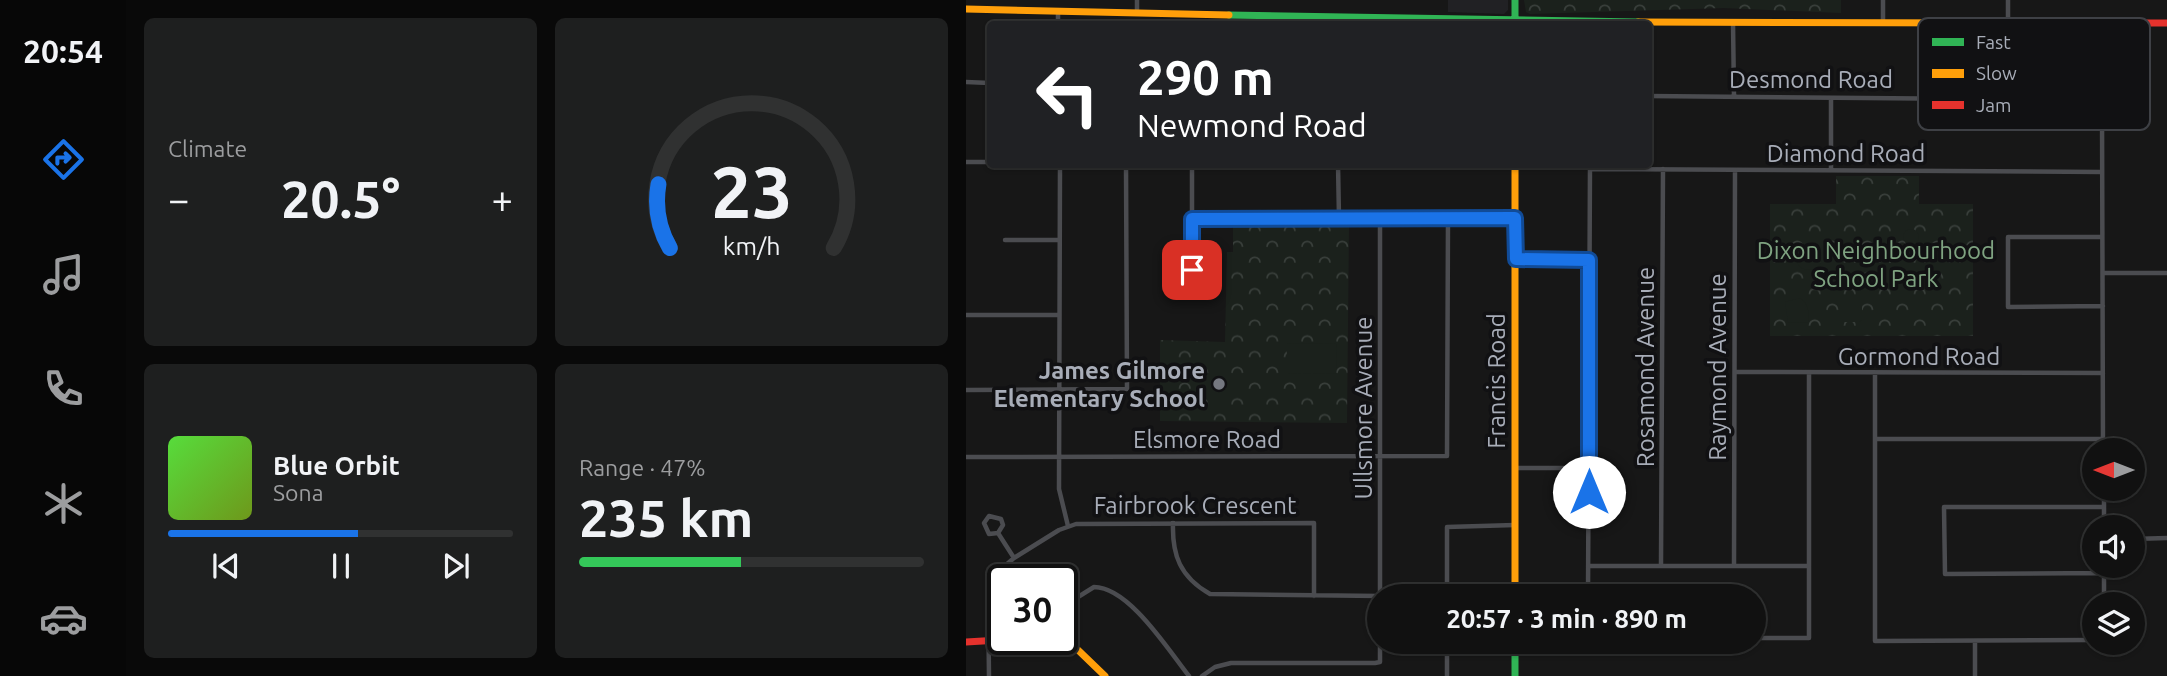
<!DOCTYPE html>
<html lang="en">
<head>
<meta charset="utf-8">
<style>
	body { margin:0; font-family:Ubuntu,sans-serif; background:#1e1f1f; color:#f1f3f6; height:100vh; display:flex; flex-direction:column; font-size:26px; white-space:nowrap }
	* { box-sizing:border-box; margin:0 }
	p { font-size:23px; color:#9c9d9f }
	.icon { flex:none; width:38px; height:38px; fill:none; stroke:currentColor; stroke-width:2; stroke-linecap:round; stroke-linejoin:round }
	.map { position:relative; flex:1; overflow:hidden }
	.side { display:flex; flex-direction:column; gap:18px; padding:18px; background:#090909; width:840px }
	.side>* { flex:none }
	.hud { position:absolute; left:21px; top:21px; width:665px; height:147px; border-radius:7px; box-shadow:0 2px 5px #0004,0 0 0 2px #303131; background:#202124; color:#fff; overflow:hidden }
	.needle { width:46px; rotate:270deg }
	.fabs { position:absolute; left:1116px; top:438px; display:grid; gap:14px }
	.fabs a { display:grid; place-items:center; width:63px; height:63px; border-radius:50%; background:#111; box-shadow:0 2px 5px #0004,0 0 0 2px #303131; font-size:35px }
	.speed { position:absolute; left:21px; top:564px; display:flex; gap:14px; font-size:35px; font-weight:700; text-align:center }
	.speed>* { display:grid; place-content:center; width:91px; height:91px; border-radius:50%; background:#111; box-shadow:0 2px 5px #0004,0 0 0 2px #303131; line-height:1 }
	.speed .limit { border:4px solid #111; border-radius:10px; background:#fff; color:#111 }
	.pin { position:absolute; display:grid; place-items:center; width:60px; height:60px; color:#fff; margin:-30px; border-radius:14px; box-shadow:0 4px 10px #0006 }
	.me { position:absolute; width:77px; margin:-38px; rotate:0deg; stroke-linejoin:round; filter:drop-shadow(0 0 5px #0008) }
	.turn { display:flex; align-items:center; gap:24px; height:147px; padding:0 35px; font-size:32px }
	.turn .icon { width:91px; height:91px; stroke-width:2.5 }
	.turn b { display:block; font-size:49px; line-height:60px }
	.big { font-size:52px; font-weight:600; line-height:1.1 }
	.side .widget { flex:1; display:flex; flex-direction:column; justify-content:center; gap:10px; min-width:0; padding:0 24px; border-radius:10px; background:#1e1f1f }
	.side .dial { align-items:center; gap:0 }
	.dial svg { height:182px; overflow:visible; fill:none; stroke:#303131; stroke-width:7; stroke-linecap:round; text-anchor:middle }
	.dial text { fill:#f1f3f6; stroke:none }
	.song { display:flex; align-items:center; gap:21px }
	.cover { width:84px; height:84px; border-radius:10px; background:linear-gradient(135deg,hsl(110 70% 55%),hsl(80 70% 35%)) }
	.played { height:7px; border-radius:4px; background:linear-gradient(90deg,#1a73e8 55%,#303131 55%) }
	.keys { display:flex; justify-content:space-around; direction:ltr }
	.heat { display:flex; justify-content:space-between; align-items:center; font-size:38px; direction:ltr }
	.charge { height:10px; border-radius:5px; background:linear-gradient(90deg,#34c759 47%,#303131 0) }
	.side .tiles { flex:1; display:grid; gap:18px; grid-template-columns:repeat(2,1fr) }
	.trip { position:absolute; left:401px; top:584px; width:399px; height:70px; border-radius:35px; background:#111; box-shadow:0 2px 5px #0004,0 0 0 2px #303131; font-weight:600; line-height:70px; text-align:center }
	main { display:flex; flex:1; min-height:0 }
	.dock { display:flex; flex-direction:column; width:126px; justify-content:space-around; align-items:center; background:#070707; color:#9c9d9f }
	.dock .icon { width:49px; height:49px }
	.dock .current { color:#1a73e8 }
	.dock b { font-size:32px; color:#f1f3f6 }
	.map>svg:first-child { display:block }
	.built { fill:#212124 }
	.park { fill:url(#park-crowns) }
	.garden { fill:#1b211c }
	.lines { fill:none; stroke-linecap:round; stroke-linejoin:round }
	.street { stroke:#4b4c50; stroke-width:4.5 }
	.fast { stroke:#30b455; stroke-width:7 }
	.slow { stroke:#ff9f0a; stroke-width:7 }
	.jam { stroke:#e5322d; stroke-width:7 }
	.route-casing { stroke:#114b97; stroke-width:18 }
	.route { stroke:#1a73e8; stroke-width:12 }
	.poi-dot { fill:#757880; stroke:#111113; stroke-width:2.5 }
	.labels { text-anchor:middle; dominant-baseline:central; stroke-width:7; stroke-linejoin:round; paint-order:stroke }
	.street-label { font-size:24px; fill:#a8adb8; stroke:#111113 }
	.park-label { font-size:24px; fill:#7fa381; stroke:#111113 }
	.poi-label { font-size:24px; font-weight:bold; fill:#a8adb8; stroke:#111113; text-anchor:end }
	.key { fill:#111113; stroke:#3e4045; stroke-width:2 }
	.key-label { font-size:19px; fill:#a8adb8 }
</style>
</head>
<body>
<main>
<nav class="dock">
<b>20:54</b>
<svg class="icon current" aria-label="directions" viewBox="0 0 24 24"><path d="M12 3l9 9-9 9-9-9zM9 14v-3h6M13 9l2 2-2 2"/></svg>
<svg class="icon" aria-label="music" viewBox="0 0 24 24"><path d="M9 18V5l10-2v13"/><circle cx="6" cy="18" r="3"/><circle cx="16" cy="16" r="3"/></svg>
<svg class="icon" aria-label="phone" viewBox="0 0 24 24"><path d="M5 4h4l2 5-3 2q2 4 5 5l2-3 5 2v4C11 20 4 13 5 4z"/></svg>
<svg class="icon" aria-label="climate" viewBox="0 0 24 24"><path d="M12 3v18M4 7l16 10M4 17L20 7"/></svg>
<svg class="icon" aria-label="car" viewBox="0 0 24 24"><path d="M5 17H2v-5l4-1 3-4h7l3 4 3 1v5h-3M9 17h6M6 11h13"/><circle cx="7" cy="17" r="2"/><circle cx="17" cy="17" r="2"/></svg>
</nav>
<section class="side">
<div class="tiles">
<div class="widget"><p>Climate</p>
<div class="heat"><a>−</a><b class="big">20.5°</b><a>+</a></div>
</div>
<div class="widget dial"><svg viewBox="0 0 100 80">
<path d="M14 69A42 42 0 1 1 86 69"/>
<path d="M14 69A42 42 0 0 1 9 41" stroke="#1a73e8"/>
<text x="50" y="56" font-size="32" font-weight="700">23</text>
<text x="50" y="72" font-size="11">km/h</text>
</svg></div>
<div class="widget">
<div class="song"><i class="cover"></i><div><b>Blue Orbit</b><p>Sona</p></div></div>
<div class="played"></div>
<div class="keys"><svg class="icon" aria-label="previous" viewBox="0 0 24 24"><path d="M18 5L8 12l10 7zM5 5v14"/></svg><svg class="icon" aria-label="pause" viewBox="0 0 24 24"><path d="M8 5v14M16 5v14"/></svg><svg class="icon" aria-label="next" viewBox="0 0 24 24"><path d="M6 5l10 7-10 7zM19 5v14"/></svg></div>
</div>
<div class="widget"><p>Range · 47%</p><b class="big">235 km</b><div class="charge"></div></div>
</div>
</section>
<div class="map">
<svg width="1201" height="676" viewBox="0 0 1201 676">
	<defs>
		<pattern id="park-crowns" width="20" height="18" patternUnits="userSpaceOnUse" patternTransform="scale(1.75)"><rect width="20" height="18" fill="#1b211c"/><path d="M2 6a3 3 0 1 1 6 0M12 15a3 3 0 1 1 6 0" fill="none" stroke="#393f3b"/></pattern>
	</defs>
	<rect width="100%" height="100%" fill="#171717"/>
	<!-- built -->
	<path class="built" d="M482 0H542V10L538 14 482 12Z"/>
	<!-- park -->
	<path class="park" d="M558 0H875V13L758 8 564 14 560 12Z
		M870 176H953V204H1007V336H804V204H870Z
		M267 224H383L381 423 194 421V340L259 342 261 252H267Z"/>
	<!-- garden -->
	<path class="garden" d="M937 237a8 8 0 1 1 16 0a8 8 0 1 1-16 0Z
		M830 257a13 13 0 1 1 26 0a13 13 0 1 1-26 0Z
		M834 298C843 304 843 312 842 322L822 323 819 302Z
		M873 300H896V320L893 322H873Z
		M321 343 371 344 370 374 321 373Z"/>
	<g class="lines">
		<!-- street -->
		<path class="street" d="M917 0V23
			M1042 0V97
			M92 12V24
			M171 13V0
			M767 22 768 96
			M0 82 24 83
			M682 96 1133 100 1136 108 1137 450
			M865 98V170
			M0 162H24
			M94 164 93 489 102 526
			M372 164 373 218
			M624 169 1136 172
			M226 219 549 218
			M1136 237H1042V307L1137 306
			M39 240H93
			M550 259 623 260
			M1137 273H1201
			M226 296V164
			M0 315H93
			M769 372 1137 373
			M909 373V641L1129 640
			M0 390 161 389 160 164
			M909 439H1137
			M0 457 481 456 482 219
			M549 468H623
			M1138 488V527
			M207 523C206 555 214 577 244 594L414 596
			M32 533 23 534 18 523 23 516 35 519 37 525 32 533 48 558
			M1167 539 1201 538
			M695 565 697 169
			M768 565 769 170
			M1138 565V604
			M622 566H843
			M1138 573 979 574 978 507H1138
			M414 597V219
			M481 597V527L549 525
			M622 597 624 164
			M96 607 128 587C163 587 203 651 223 676
			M788 638H843V374
			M1009 641V676
			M23 676 22 591 26 577 48 558 93 530 110 524 348 523V596
			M236 676 249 667 265 663H409L414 662V642
			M481 676V642"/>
		<!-- fast -->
		<path class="fast" d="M549 0V23
			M263 15 672 22
			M549 642V676"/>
		<!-- slow -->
		<path class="slow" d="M0 9 263 15
			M672 22 1029 23
			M549 164V597
			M78 639 112 650 139 676"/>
		<!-- jam -->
		<path class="jam" d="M1029 23H1201
			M0 642 50 639"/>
	</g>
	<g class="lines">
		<defs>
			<path id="route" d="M226 270V219L549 218 550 259 623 260V492"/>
		</defs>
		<!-- route casing -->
		<use href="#route" class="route-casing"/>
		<!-- route -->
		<use href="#route" class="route"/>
	</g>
	<!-- markers -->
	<circle class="poi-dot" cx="253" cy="384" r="7"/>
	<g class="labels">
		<!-- street labels -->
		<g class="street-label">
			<text x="845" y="79">Desmond Road</text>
			<text x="880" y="153">Diamond Road</text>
			<text x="953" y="356">Gormond Road</text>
			<text transform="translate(679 367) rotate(-90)">Rosamond Avenue</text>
			<text transform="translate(751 367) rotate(-90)">Raymond Avenue</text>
			<text transform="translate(530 381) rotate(-90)">Francis Road</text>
			<text transform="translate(397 408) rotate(-90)">Ullsmore Avenue</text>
			<text x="241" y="439">Elsmore Road</text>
			<text x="229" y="505">Fairbrook Crescent</text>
		</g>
		<!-- park labels -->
		<g class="park-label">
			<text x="910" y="250">Dixon Neighbourhood<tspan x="910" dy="28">School Park</tspan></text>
		</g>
		<!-- poi labels -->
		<g class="poi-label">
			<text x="239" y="370">James Gilmore<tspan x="239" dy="28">Elementary School</tspan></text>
		</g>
	</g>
	<!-- legend -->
	<rect x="952" y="18" width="232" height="112" rx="10" class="key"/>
	<rect x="966" y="38" width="32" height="8" fill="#30b455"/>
	<rect x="966" y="69" width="32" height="9" fill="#ff9f0a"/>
	<rect x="966" y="101" width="32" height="8" fill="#e5322d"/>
	<g class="key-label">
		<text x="1010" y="49">Fast</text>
		<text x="1010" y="80">Slow</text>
		<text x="1010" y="112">Jam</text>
	</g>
</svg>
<div class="fabs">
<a><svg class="needle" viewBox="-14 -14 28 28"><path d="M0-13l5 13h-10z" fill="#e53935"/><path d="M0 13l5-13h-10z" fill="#9c9d9f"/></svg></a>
<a><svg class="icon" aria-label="sound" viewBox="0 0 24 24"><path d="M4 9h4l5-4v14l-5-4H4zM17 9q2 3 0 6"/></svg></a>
<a><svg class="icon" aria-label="layers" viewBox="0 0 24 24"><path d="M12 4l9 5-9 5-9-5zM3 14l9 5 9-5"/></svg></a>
</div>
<div class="speed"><div class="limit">30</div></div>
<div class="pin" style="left:226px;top:270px;background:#d93025"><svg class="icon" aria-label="arrive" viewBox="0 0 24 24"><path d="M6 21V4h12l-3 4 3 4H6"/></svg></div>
<svg class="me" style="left:623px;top:492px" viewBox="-20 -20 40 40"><circle r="19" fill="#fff"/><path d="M0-13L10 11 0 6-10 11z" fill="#1a73e8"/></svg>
<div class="trip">20:57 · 3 min · 890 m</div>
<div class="hud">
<div class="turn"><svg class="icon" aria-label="left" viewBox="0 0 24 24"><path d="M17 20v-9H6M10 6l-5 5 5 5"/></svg><div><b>290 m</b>Newmond Road</div></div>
</div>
</div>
</main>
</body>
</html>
